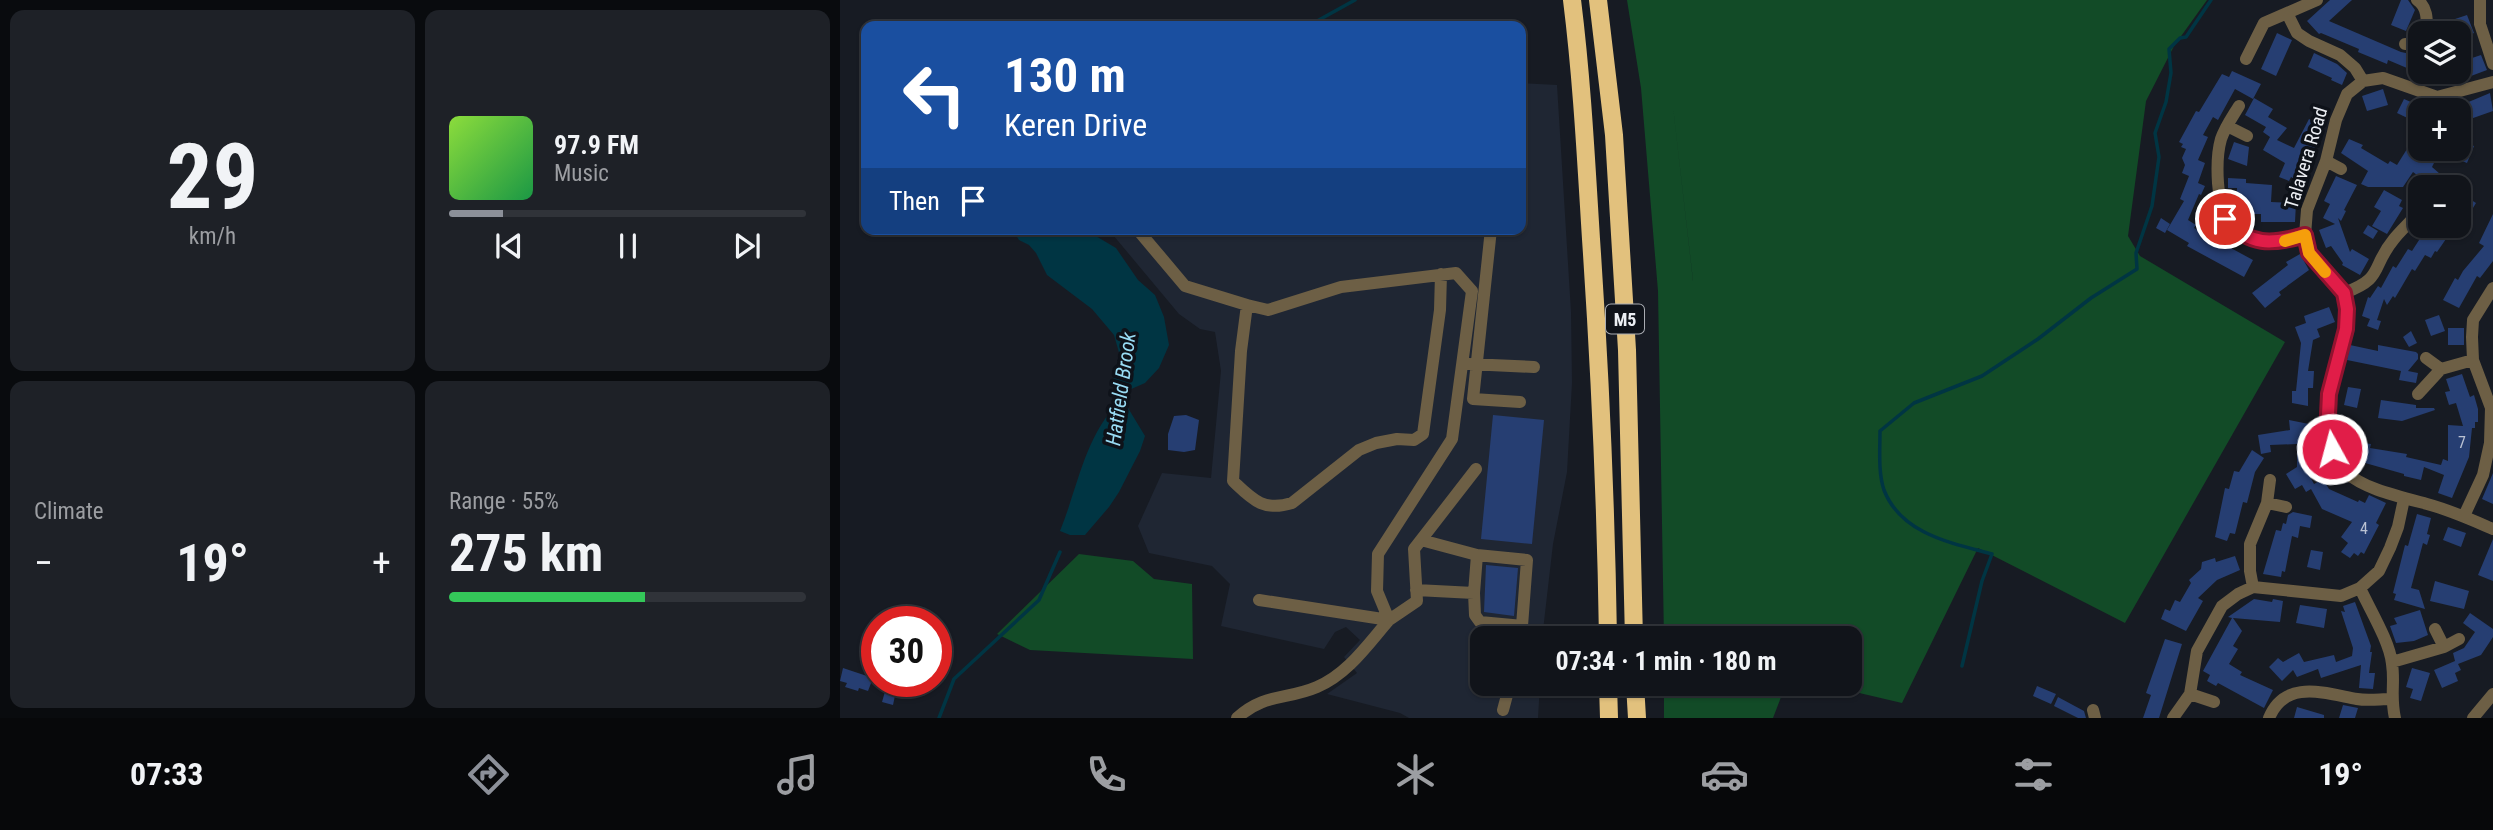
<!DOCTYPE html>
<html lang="en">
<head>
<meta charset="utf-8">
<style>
	body { margin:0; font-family:"Roboto Condensed",sans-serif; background:#1e2127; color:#f1f3f6; height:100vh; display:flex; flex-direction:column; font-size:26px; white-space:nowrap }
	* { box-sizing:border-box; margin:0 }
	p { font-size:23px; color:#9c9ea2 }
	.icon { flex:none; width:38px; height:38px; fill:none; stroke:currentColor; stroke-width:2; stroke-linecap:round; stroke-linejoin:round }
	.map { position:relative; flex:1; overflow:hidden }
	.drawer { display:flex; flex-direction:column; gap:10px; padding:10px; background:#090b0e; width:840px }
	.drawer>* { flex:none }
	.banner { position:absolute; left:21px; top:21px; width:665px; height:214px; border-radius:14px; box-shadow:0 2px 5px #0004,0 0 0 2px #303339; background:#1a4fa0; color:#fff; overflow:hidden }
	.controls { position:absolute; left:1568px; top:21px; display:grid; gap:14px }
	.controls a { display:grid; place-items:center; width:63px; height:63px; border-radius:14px; background:#11141a; box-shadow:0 2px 5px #0004,0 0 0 2px #303339; font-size:35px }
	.speed { position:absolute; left:21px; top:606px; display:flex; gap:14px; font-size:35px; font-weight:700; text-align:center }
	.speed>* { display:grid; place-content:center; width:91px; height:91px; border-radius:50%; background:#11141a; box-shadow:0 2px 5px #0004,0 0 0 2px #303339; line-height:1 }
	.speed .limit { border:10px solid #d22; background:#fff; color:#111 }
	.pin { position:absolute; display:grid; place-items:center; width:60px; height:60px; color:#fff; margin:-30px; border:4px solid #fff; border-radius:50%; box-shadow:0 2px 7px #0007 }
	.me { position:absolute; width:77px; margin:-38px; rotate:353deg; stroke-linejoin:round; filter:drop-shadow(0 0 5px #0008) }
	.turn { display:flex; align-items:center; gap:24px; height:147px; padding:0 28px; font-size:32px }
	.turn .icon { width:91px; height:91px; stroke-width:2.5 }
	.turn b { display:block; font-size:49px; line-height:60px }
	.then { display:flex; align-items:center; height:66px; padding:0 28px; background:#0003; gap:14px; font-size:26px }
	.big { font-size:52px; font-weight:700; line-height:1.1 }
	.drawer .tile { flex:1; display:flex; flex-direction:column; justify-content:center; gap:10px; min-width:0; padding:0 24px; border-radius:14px; background:#1e2127 }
	.drawer .dial { align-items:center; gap:0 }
	.dial b { font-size:91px; line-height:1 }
	.song { display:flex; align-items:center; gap:21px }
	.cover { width:84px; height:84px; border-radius:10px; background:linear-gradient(135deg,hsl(90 70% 55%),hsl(140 70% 35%)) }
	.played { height:7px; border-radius:4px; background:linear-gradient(90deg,#8c9099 15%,#303339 15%) }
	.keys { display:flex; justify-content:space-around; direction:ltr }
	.heat { display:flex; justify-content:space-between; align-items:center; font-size:38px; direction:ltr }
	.charge { height:10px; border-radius:5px; background:linear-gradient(90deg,#34c759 55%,#303339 0) }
	.drawer .tiles { flex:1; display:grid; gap:10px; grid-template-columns:repeat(2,1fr) }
	.trip { position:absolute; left:630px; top:626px; width:392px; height:70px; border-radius:14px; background:#11141a; box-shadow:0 2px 5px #0004,0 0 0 2px #303339; font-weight:700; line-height:70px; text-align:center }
	.dock { display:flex; height:112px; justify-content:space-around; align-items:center; background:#07080a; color:#9c9ea2 }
	.dock .icon { width:49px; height:49px }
	.dock .selected { color:#8c9099 }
	.dock b { font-size:32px; color:#f1f3f6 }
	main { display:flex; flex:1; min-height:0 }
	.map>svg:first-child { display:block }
	.built { fill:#1f2633 }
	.green { fill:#124b27; fill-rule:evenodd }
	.water { fill:#003543 }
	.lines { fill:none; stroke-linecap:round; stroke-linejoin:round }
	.stream { stroke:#003543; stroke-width:3.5 }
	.building { fill:#263e72 }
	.minor { stroke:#6d5f45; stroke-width:12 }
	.highway { stroke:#e2c17d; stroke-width:18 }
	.route-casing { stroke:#92132f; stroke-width:18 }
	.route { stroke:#e11d48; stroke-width:12 }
	.slow { stroke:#f59e0b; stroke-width:12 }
	.labels { text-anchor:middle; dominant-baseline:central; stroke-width:7; stroke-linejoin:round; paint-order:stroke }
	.number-label { font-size:16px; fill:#bac2d3 }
	.shield { fill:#0e1219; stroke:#a9acb2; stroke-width:2 }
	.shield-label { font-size:18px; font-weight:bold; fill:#ebeef3 }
	.street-label { font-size:19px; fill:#ebeef3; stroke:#0e1219 }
	.water-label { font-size:21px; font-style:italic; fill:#99dcf4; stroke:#0e1219 }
</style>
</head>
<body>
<main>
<section class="drawer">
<div class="tiles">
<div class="tile dial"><b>29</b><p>km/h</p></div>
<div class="tile">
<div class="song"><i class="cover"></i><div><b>97.9 FM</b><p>Music</p></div></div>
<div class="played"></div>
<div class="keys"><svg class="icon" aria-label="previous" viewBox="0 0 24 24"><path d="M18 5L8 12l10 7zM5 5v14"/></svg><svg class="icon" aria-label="pause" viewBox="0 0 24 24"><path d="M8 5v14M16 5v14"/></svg><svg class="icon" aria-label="next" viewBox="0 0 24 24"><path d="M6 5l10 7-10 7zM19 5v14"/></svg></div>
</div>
<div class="tile"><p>Climate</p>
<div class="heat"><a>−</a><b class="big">19°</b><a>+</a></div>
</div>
<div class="tile"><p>Range · 55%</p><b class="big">275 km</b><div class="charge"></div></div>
</div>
</section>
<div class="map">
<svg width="1653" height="718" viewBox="0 0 1653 718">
	<rect width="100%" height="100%" fill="#171b23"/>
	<!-- built -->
	<path class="built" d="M681 83 717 85 731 312 732 383 727 472 713 544 702 639H642V684H700L698 718H569L560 713 487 694 517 673 504 657 520 640 506 627 495 632 484 649 381 626 390 584 372 566 309 553 298 526 322 473 371 478 381 371 375 332 360 329 339 314 268 229H681Z"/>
	<!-- green -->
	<path class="green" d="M787 0H1367L1334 46 1306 101 1288 236 1300 256 1445 342 1285 623 1138 548 1062 703 981 684H1010V639H824L818 291 801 88ZM829 72 853 280V281Z
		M239 554 293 561 314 579 352 584 353 659 190 650 157 634Z
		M824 684H946L933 718H824Z"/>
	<!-- water -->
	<path class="water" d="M172 229H244L276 248 298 280 315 295 324 317 329 345 319 368 305 383 289 390 285 403 305 436 300 451 279 492 269 507 245 535H230L220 531C238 487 245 435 280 401L272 381 282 363 274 335 252 309 207 275 196 253 189 245 179 240Z"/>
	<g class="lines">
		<!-- stream -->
		<path class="stream" d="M468 26 515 0
			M1122 666 1142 581 1152 554C1111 543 1061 534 1044 490 1038 472 1040 450 1040 431L1074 403 1142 376 1198 339 1251 298 1297 269 1296 253 1312 206 1319 157 1315 133 1326 102 1331 73 1329 49 1340 38 1346 37 1371 0
			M99 718 114 679 199 600 220 552"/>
	</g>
	<!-- building -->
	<path class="building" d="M1490 0H1512L1489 21 1561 52 1580 56 1574 71 1548 60 1547 64 1518 52 1519 49 1481 33 1479 34 1467 21Z
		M1561 0H1568L1575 10 1566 31 1551 25Z
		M1627 15 1634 33 1619 39V33H1614L1609 21Z
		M1437 33 1452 40 1436 76 1421 69Z
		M1474 53 1497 64 1507 73 1502 85 1491 80 1492 78 1468 67Z
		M1641 55 1647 70 1631 76 1626 60Z
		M1392 71 1421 84 1413 99 1395 89 1378 120 1373 117 1363 135 1368 137 1358 160 1365 163 1358 183 1365 186 1361 195 1359 194 1348 220 1356 225 1354 228 1413 260 1404 277 1347 246 1349 243 1327 230 1344 201 1340 199 1349 176 1342 173 1345 165 1342 158 1346 149 1341 147 1343 144 1339 142 1356 111 1359 112 1382 74 1389 77Z
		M1543 89 1548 105 1527 111 1522 96Z
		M1650 93 1653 111 1619 123V106Z
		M1414 98 1433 109 1428 117 1447 128 1437 140 1454 148 1469 119 1478 124 1476 128 1483 131 1458 181 1451 177 1449 181 1439 177 1445 163 1423 150 1430 137 1423 132 1426 127 1405 115Z
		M1564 99 1580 106V124L1557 113Z
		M1509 139 1523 145 1521 148 1548 164 1550 161 1557 165 1567 149 1584 160 1585 157 1594 163 1592 167 1615 187H1593L1573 172 1563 187H1528L1521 184 1528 171 1501 153Z
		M1620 140 1634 146 1627 163 1612 157 1616 149H1619Z
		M1394 142 1409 147 1407 166 1388 159Z
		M1496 176 1517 185 1504 210 1506 211 1501 221 1498 218 1510 252 1512 249 1529 259 1520 275 1502 265 1503 263 1491 246 1486 248 1479 230 1495 224 1483 218 1490 204 1484 201Z
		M1388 178 1406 179V183L1432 185 1431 202 1456 203 1455 222H1421V214H1396L1397 188H1388Z
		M1544 190 1562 200 1559 206 1563 208 1547 234 1532 226 1541 211 1534 207Z
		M1619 192 1636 203 1619 231Z
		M1653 214V261L1640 278 1637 276 1619 308 1603 300 1615 278 1618 280 1623 271 1644 246 1639 243Z
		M1321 218 1330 224 1325 233 1316 228Z
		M1528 225 1538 231 1533 239 1523 233Z
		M1588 226H1615L1597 252 1595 251 1591 258 1585 255 1575 271 1572 269 1555 298 1553 296 1547 305 1544 299 1537 320 1541 321 1538 330 1527 326 1530 319 1522 316 1528 297 1530 298 1538 286 1541 288 1553 266 1556 268 1568 249 1572 251Z
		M1460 254 1469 270 1439 292 1441 295 1425 308 1412 293 1448 265 1446 262Z
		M1489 307 1495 322 1477 329 1480 337 1473 340 1468 371H1474L1473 388H1468V406L1452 403V391H1456L1461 343 1455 327 1466 323 1464 316Z
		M1599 315 1605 331 1591 336 1585 320Z
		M1608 328H1624V345H1608Z
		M1571 331 1577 343 1569 347 1563 337Z
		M1510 345 1538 351V345L1576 352 1578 354V359L1568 371 1578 373 1576 383 1559 380 1561 371 1507 360Z
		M1622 374 1630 397 1634 395 1638 409V422H1635V428H1632L1629 457 1612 498 1598 493 1604 475 1584 467 1581 480 1564 476V474L1518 461V458L1514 457V454L1504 452 1505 449 1500 448 1503 432 1519 435 1518 442 1531 444 1530 448 1567 454 1566 457 1601 465 1603 459 1608 461V425L1623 426 1616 403 1609 405 1605 392 1610 391 1606 379Z
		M1508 387 1521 389 1517 408 1504 405Z
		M1541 400 1576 405V408H1594L1595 410 1562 421 1538 418Z
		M346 415 359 420 355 450 344 452 328 450V434L334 416Z
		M653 415 704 420 692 544 641 539Z
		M1449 420 1474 425V445H1470V453H1467V471L1474 484 1483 479 1489 489 1518 502 1519 500 1525 503 1529 495 1546 503 1536 523 1539 525 1524 554 1521 552 1518 556 1514 553 1510 558 1501 552 1508 543 1501 537 1512 522 1482 509 1471 489 1466 492 1462 485 1455 489 1446 474 1457 467V444L1430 445 1431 452 1421 454 1418 435 1450 430Z
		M1412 450 1424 458 1415 472 1407 503 1403 502 1395 534 1390 533 1387 541 1375 537 1385 488 1389 489 1394 471 1399 472Z
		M1653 473V504L1642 499Z
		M1453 512 1472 516 1470 528 1460 526 1458 538 1452 536 1445 572 1442 571 1441 577 1423 574 1436 530 1441 531 1443 523 1446 524 1448 515Z
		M1577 514 1591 518 1587 534 1590 535 1587 545 1583 543 1571 588 1579 590 1585 609 1554 600 1556 594 1553 593 1565 545 1568 546Z
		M1608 527 1626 533 1621 547 1603 540Z
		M1653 539V581L1638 575Z
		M1471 550 1483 552 1480 570 1467 567Z
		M1395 556 1400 570 1377 580 1358 598 1363 601 1346 631 1321 619 1325 609 1330 611 1335 600 1340 602 1351 583 1349 580 1361 569 1362 562 1375 558 1376 562Z
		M646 565 678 568 674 616 644 612Z
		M1595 581 1629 591 1624 609 1590 601Z
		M1414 599 1432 602 1433 599 1443 601 1440 622 1393 618 1402 631 1393 646 1398 649 1389 664 1402 672 1400 675 1433 690 1424 708 1378 683 1376 686 1367 681 1370 675 1363 671 1392 618 1388 617Z
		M1515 602 1531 646 1530 652H1532L1529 673H1535L1533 689 1519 688 1521 665 1481 678 1478 669 1457 677 1453 670 1442 681 1429 667 1438 658 1443 662 1459 653 1464 662 1494 655 1496 662 1512 656 1513 648 1501 611 1505 612 1503 606Z
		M1460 605 1487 609 1484 628 1456 623Z
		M1580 610 1588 635 1574 641 1556 643 1550 626 1557 624 1554 618Z
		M1630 613 1653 629V637L1641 655 1618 664 1621 670 1615 673 1618 681 1602 688 1594 670 1615 661 1613 653 1624 648 1635 632 1623 623Z
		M1325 639 1342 644 1319 718H1303L1311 695 1306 693Z
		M3 668 33 678 28 691 19 688 18 691 5 687 7 683 0 681Z
		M1572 668 1590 673 1581 701 1570 698 1573 689 1566 687Z
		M1197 686 1216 694 1211 704 1193 696Z
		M46 688 56 691 53 705 42 702Z
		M1218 697 1244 711 1246 718H1238L1214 706Z
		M1503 705 1518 708 1515 718H1499Z
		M1457 707 1484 715V718H1454Z"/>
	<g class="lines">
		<!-- minor -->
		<path class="minor" d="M1577 0C1588 7 1587 21 1587 33
			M1640 0V24L1653 64
			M1447 13 1457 33 1469 41 1500 55 1515 68 1523 81
			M1565 44H1580
			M1406 59 1424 23 1477 0
			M1574 89 1583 72
			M1399 106C1393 116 1385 127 1381 139 1377 153 1377 168 1378 183 1382 240 1414 250 1465 235
			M1387 126 1407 136
			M1486 161 1501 169
			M1580 210C1572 221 1562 229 1554 239 1530 268 1545 278 1504 293 1511 329 1495 359 1489 394 1476 478 1519 486 1587 504 1610 510 1632 520 1653 529
			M297 229 345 286 407 305
			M651 229 633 399 680 402
			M1504 293 1469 253 1465 235 1467 210 1486 161 1496 120 1507 94 1523 81 1543 78 1597 97 1653 82
			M1586 358 1601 369
			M629 364 694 367
			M1578 394 1601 369 1633 360
			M1427 503 1446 507
			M1624 516 1643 475 1650 443 1651 408 1633 360 1632 337 1633 320 1653 288
			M637 555 687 560 681 639
			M1413 587 1410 571V544L1427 503 1430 480
			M1520 588C1529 608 1550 642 1552 664 1555 683 1550 696 1555 718
			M576 590 634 593 637 555 581 540
			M634 593 635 615 640 622 683 626
			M419 600 549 620 577 601 574 549 636 469
			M1595 629 1604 647
			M1552 662 1604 647 1619 639
			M1350 694 1374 702
			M663 710 670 684
			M1253 710 1255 718
			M397 718C424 693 447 700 477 687 508 674 528 644 549 620L537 591 538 554 612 439 632 291 616 273 501 287 428 310 407 305 401 351 393 481C412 499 423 512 452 503L519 450 536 443 557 439 574 440 583 434 600 310 601 274
			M1333 718 1350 694 1357 651 1382 606 1398 594 1413 587 1501 596 1520 588 1539 571 1550 548 1558 527 1564 499
			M1429 718C1445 679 1484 693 1517 699 1528 701 1540 699 1551 699
			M1633 718 1653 694"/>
		<!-- highway -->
		<path class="highway" d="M732 0C742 80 746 159 751 239 760 372 766 505 768 639
			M758 0 774 135 787 350 794 639
			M768 684 769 718
			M795 684 797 718"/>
	</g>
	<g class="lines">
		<defs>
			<path id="route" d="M1385 219C1410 246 1431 245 1465 235L1469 253 1504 293 1507 309 1506 329 1489 394 1487 436 1492 449"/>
		</defs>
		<!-- route casing -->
		<use href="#route" class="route-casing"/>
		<!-- route -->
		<use href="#route" class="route"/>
		<!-- slow -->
		<path class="slow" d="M1445 241 1465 235 1469 253 1485 272"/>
	</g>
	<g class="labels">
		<!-- number labels -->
		<g class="number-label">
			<text x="1622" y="442">7</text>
			<text x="1524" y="528">4</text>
		</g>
		<!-- shield labels -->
		<rect class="shield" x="766" y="304.5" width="38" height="29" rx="5"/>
		<g class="shield-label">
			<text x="785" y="319">M5</text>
		</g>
		<!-- street labels -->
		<g class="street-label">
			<text transform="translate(1466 158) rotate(-73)">Talavera Road</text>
		</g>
		<!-- water labels -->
		<g class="water-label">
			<text transform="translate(281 389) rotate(-82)">Hatfield Brook</text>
		</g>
	</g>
</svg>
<div class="controls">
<a><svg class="icon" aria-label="layers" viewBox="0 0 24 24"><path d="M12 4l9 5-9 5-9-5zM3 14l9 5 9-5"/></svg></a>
<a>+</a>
<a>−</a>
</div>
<div class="speed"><div class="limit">30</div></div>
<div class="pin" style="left:1385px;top:219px;background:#d93025"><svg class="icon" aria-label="arrive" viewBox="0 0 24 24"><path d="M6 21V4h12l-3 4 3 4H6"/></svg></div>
<svg class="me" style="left:1492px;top:449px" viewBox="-20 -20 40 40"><circle r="17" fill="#e11d48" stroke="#fff" stroke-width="3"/><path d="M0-11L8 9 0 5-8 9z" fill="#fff"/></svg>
<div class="trip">07:34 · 1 min · 180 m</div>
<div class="banner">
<div class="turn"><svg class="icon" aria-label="left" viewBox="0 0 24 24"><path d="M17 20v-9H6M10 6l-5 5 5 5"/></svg><div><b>130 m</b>Keren Drive</div></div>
<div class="then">Then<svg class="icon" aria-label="arrive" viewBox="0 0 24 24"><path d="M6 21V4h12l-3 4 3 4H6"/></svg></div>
</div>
</div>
</main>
<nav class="dock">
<b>07:33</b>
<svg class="icon selected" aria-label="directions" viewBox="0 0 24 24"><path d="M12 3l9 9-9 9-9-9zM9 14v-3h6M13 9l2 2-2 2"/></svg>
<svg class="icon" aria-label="music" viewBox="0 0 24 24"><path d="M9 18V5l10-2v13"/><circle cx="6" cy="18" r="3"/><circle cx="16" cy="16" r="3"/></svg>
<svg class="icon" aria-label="phone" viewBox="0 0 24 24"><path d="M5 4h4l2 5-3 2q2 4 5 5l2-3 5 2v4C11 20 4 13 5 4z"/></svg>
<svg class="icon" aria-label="climate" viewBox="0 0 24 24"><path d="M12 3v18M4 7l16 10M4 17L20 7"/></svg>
<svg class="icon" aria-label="car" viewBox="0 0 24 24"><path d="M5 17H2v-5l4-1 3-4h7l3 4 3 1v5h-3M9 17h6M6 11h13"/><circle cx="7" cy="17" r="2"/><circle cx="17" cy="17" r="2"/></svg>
<svg class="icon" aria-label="filters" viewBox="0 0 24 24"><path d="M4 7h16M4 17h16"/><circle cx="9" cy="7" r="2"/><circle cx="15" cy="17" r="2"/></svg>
<b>19°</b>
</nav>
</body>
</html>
